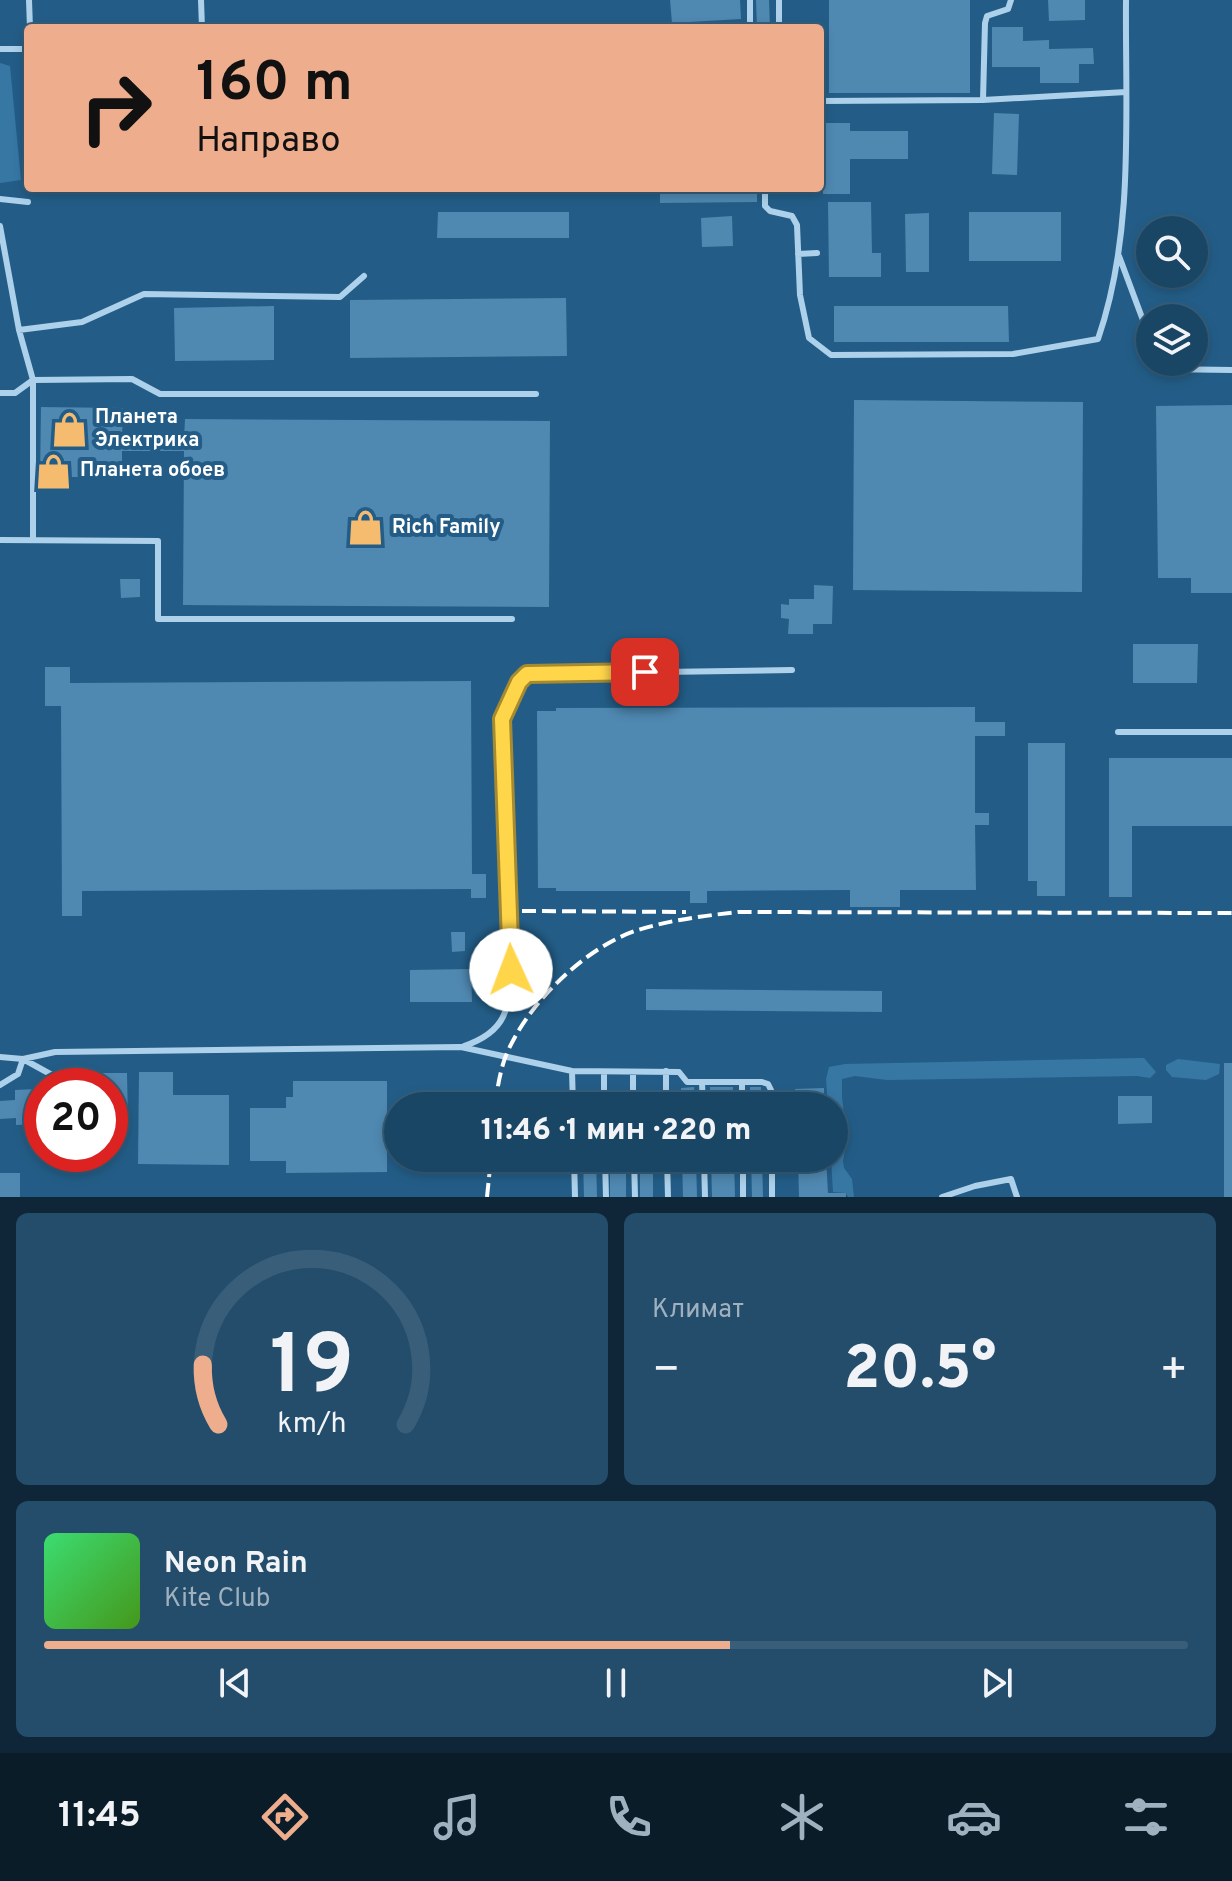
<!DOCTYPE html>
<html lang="ru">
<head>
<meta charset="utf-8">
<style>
	body { margin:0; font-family:Overpass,sans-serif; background:#234d6b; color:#f1f3f6; height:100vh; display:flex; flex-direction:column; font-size:30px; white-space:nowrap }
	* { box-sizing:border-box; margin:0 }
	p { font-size:26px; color:#9fb1bf }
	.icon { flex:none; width:44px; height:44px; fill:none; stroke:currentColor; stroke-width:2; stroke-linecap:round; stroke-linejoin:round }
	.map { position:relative; height:1197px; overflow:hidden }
	.side { display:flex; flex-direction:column; gap:16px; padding:16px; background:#0e2638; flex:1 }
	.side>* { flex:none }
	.banner { position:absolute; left:24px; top:24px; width:800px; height:168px; border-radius:8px; box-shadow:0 4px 12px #0003,0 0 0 2px #385e79; background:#eead8d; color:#111; overflow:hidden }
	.fabs { position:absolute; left:1136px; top:216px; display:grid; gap:16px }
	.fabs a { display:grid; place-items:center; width:72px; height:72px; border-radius:50%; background:#1a4665; box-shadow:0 4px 12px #0003,0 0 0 2px #385e79; font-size:40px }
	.speed { position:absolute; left:24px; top:1068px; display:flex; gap:16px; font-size:40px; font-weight:700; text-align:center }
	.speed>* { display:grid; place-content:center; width:104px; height:104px; border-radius:50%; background:#1a4665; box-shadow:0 4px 12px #0003,0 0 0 2px #385e79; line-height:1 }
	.speed .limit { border:12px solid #d22; background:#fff; color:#111 }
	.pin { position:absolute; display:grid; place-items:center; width:68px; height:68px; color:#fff; margin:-34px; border-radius:16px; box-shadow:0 4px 12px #0006 }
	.me { position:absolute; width:88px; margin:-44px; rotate:358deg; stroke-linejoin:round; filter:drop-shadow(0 0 6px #0008) }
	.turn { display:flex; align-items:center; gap:28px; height:168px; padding:0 40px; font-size:36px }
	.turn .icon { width:104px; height:104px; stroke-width:2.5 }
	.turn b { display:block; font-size:56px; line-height:68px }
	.big { font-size:60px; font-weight:800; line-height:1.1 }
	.side .tile { flex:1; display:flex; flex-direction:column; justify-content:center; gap:12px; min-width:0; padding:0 28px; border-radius:12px; background:#234d6b }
	.side .dial { align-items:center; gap:0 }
	.dial svg { height:208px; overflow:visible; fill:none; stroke:#385e79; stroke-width:7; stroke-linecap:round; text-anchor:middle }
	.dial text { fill:#f1f3f6; stroke:none }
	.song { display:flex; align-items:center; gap:24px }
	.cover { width:96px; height:96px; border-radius:12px; background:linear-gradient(135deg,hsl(140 70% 55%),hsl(100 70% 35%)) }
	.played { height:8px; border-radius:4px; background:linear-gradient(90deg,#eead8d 60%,#385e79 60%) }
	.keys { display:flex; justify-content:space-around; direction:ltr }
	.heat { display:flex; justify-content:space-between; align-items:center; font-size:44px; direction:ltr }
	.side .tiles { flex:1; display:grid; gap:16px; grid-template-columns:1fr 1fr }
	.tile:last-child { grid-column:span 2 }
	.trip { position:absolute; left:384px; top:1092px; width:464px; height:80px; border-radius:40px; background:#1a4665; box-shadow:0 4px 12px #0003,0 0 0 2px #385e79; font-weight:800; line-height:80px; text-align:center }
	.menu { display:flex; height:128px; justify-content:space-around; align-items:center; background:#0a1c28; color:#9fb1bf }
	.menu .icon { width:56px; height:56px }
	.menu .selected { color:#eead8d }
	.menu b { font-size:36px; color:#f1f3f6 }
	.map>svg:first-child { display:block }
	.green { fill:#3777a4 }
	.building { fill:#4f88b1 }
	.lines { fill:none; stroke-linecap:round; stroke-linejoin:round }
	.lane { stroke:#add1ea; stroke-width:6 }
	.rail { stroke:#fff; stroke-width:4; stroke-dasharray:14 6; stroke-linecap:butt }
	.route-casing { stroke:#a68a30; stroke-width:20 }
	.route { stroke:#ffd54a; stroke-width:14 }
	.labels { text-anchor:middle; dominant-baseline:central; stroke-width:8; stroke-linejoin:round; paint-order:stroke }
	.poi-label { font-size:20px; font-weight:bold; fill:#fff; stroke:#235d87; text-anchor:start }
</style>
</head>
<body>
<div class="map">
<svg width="1232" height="1197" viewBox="0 0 1232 1197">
	<rect width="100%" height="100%" fill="#235d87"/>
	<!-- green -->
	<path class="green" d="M0 63 10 66 21 180 0 183Z
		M1139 1058H1144L1156 1072 1150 1078 1137 1076 887 1080 855 1076 842 1079V1097L847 1139 843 1161 844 1168 852 1179 854 1197H848L846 1193 833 1192 831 1158H834V1106H828L826 1079 829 1067 845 1064Z
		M1178 1059 1220 1064 1219 1074 1206 1080 1172 1077 1166 1070V1065Z"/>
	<!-- building -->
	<path class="building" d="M670 0H740L741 19 672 23Z
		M756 0H769L770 28H757Z
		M829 0H970V93H829Z
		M1048 0H1085V20L1049 21Z
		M992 27H1023V41L1049 40V49L1093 48 1094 64H1079V83H1040V67H992Z
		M994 113 1019 114 1017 175 992 174Z
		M823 123H850V131H908V159H850V194H823Z
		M660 188H757V202L660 203Z
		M828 202H871L872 253H881V277H829Z
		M438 212H569V238H437Z
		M969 212H1061V261H969Z
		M929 213V272H906L905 214Z
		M732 216 733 246 702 247 701 218Z
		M566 298 567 356 350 358V300Z
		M274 306V360L175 361 174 308Z
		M834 306H1008L1009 342H834Z
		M854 400 1083 402 1082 592 853 590Z
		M1232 405V593H1191V578H1158L1156 406Z
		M41 407 123 408 122 438 184 439 185 419 550 421 549 607 183 605 184 451H122V477H40Z
		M120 579H140V597L121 598Z
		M814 585 833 586 832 624H813V634H788L789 619 781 618V604L789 605V599H814Z
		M1133 644H1198L1197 683H1133Z
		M45 667H70V683L471 681 472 874H486V898H471V889L82 891V916H62L61 706H45Z
		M975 707V722H1005V736H975V813H989V825H975L976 890H900V907H850V890L707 891V903H690V891H556V888H538L537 711H556V708Z
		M1028 743H1065V896H1037V881H1028Z
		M1109 758H1232V826H1132V897H1109Z
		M451 932H465V951L452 952Z
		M533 958 542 964V976L532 983 529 979 496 980V959L528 963Z
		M471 969 472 1002H410V970Z
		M646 989 882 991V1012L646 1010Z
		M1224 1063H1232V1197H1224Z
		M139 1072H173V1095H229V1165L138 1164Z
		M92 1073H127L128 1121 110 1122V1086H92Z
		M293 1081H387V1172L286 1173V1161H250V1108H286V1097H293Z
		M694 1087 695 1106H681V1088Z
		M710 1087H733V1106H710Z
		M750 1087H761V1106H750Z
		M824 1088V1106H796L795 1089Z
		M36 1089 37 1124 16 1125V1118L0 1119V1101L15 1100V1090Z
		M582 1091H595V1106H582Z
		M609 1092H625V1106H609Z
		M1118 1096H1152V1123L1118 1124Z
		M583 1158H596L597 1197H584Z
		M610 1158H626V1197H610Z
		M640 1158H653V1197H640Z
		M682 1158H696L697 1197H683Z
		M711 1158H734L735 1197H712Z
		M751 1158H762L763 1197H752Z
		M798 1158H826L828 1193H846V1197H799Z
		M0 1173H20V1197H0Z"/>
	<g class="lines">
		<!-- lane -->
		<path class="lane" d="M29 0 30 28
			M201 0 202 28
			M750 0V28
			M779 28V0
			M0 49H28
			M983 100 1126 92
			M820 101 983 100 985 23 987 16 1008 9 1011 0
			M765 188V206L770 211 792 216 797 225 800 295 809 338 831 355 1013 354 1098 339C1135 232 1125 112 1126 0
			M0 199 28 202
			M0 226 19 330 33 380 15 393H0
			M798 254 817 253
			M1119 256 1150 339
			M19 330 82 322 144 294 340 297 364 276
			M1159 362 1161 369 1232 370
			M0 540 158 541V619H512
			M33 540V380L132 379 160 394H536
			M1118 732H1232
			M464 1046C508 1031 509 1008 511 967L502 719 519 682 527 674 792 670
			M0 1057 23 1059 55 1052 461 1047 572 1071 679 1072 687 1082H762L768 1084 771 1090V1106
			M572 1071 573 1106
			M666 1071V1106
			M633 1072V1106
			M604 1073V1106
			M702 1082 703 1106
			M742 1082V1106
			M0 1085 18 1074 23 1059 72 1086
			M574 1158 575 1197
			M605 1158 606 1197
			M634 1158 635 1197
			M667 1158 668 1197
			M704 1158 705 1197
			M743 1158V1197
			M772 1158V1197
			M942 1197 975 1186 1011 1179 1017 1197"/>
		<!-- rail -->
		<path class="rail" d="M522 911 686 912
			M495 1106C497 1090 500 1072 505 1058 525 1006 583 949 635 931 669 920 703 916 738 912L1232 913
			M487 1197 491 1158"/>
	</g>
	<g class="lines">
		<defs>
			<path id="route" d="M511 970 502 719 519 682 527 674 645 672"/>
		</defs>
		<!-- route casing -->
		<use href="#route" class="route-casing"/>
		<!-- route -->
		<use href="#route" class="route"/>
	</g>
	<!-- icons -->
	<defs>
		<symbol id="shop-bare" viewBox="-9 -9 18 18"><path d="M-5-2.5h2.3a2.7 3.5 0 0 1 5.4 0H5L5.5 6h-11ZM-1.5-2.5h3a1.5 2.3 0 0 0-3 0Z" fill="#f5bc70" stroke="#235d87" stroke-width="2.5" paint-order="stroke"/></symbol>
	</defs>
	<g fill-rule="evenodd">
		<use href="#shop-bare" x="44" y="404" width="51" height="51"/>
		<use href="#shop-bare" x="28" y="446" width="51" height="51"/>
		<use href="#shop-bare" x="340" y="502" width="51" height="51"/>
	</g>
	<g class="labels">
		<!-- poi labels -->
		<g class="poi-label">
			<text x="95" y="418">Планета<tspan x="95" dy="23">Электрика</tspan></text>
			<text x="80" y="471">Планета обоев</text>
			<text x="392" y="528">Rich Family</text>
		</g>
	</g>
</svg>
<div class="fabs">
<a><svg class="icon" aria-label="search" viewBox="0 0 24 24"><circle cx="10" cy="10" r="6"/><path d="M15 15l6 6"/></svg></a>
<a><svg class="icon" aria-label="layers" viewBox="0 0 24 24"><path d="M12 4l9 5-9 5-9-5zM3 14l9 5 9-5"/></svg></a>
</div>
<div class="speed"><div class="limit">20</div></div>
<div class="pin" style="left:645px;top:672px;background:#d93025"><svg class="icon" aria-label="arrive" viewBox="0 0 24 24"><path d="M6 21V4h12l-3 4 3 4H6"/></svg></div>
<svg class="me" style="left:511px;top:970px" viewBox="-20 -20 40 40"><circle r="19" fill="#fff"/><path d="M0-13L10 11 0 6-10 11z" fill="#ffd54a"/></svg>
<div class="trip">11:46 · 1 мин · 220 m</div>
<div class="banner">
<div class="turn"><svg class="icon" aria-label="right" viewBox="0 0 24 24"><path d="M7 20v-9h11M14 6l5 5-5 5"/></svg><div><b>160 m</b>Направо</div></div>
</div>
</div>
<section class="side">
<div class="tiles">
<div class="tile dial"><svg viewBox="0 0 100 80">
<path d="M14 69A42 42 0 1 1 86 69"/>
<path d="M14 69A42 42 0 0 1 8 46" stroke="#eead8d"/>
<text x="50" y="56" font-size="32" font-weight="700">19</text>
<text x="50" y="72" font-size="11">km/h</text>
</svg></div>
<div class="tile"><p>Климат</p>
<div class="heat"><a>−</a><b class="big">20.5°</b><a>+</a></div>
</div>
<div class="tile">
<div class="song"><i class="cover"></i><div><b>Neon Rain</b><p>Kite Club</p></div></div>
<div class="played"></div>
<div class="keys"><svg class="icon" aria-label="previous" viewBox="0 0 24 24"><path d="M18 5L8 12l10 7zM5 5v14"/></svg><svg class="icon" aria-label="pause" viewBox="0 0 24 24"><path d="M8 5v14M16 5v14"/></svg><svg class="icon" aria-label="next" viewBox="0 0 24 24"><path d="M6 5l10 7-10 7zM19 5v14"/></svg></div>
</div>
</div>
</section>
<nav class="menu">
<b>11:45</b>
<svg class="icon selected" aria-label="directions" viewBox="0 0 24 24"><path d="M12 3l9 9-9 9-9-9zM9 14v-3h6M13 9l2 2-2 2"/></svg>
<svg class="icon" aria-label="music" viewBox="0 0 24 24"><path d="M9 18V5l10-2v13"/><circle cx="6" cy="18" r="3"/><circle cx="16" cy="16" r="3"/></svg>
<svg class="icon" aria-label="phone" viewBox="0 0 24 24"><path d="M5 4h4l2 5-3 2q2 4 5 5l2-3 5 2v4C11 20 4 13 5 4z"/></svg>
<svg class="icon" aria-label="climate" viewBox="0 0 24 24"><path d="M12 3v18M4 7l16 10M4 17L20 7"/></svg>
<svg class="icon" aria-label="car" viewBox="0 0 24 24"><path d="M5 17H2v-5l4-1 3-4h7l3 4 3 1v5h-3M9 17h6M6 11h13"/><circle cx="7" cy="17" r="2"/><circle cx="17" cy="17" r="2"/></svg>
<svg class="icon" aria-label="filters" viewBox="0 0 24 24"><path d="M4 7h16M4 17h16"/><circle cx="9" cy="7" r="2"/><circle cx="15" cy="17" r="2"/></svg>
</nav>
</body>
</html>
